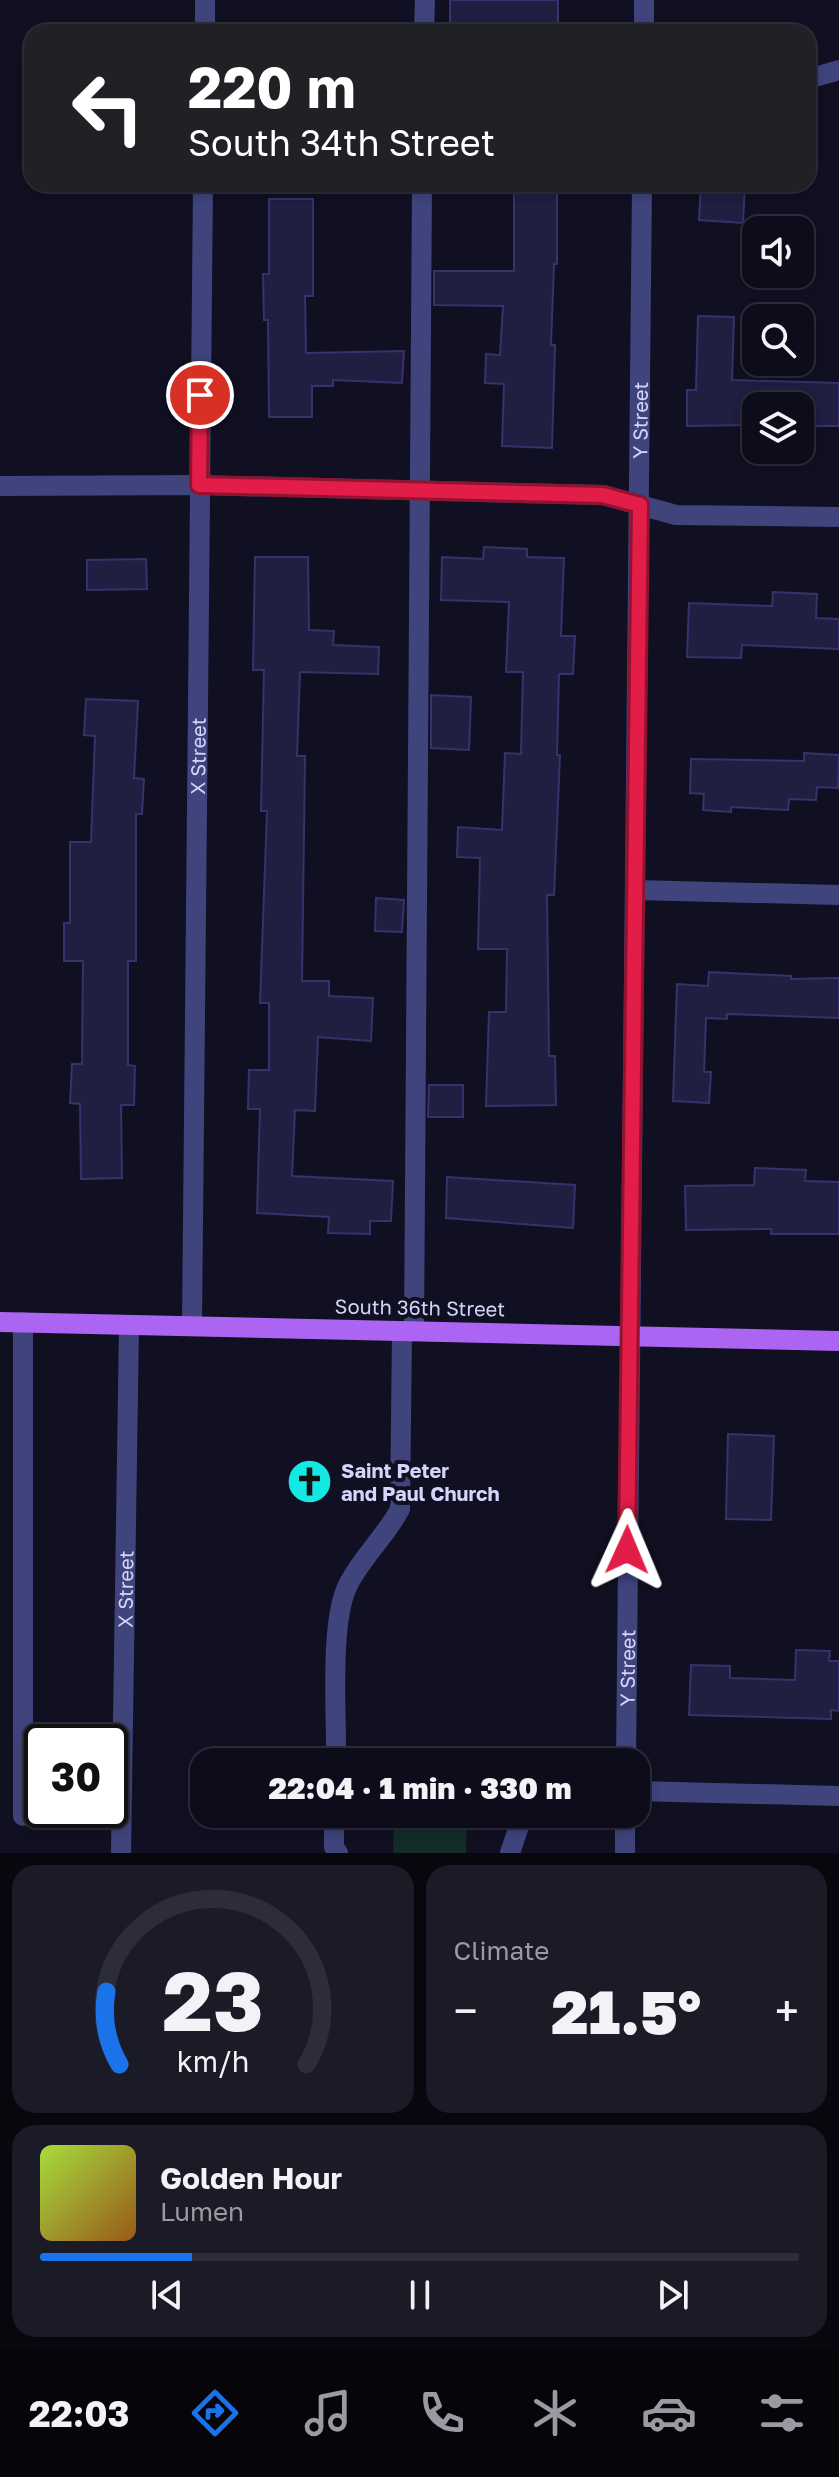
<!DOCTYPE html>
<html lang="en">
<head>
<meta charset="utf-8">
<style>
	body { margin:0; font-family:"Golos Text",sans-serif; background:#1b1a27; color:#f1f3f6; height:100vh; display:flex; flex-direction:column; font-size:30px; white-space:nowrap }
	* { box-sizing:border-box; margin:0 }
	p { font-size:26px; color:#9a9ba2 }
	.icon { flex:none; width:44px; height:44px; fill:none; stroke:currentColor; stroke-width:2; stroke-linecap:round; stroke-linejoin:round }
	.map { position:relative; height:1853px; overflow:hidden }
	.panel { display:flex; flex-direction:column; gap:12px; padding:12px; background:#07070e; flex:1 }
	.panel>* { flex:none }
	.banner { position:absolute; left:24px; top:24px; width:792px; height:168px; border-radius:24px; box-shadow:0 4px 12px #0003,0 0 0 2px #2d2c39; background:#202124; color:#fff; overflow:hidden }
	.controls { position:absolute; left:742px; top:216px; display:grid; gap:16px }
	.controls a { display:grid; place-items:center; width:72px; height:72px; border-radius:16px; background:#0d0c1a; box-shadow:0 4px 12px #0003,0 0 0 2px #2d2c39; font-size:40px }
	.speed { position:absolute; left:24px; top:1724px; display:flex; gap:16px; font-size:40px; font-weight:700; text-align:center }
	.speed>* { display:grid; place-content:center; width:104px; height:104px; border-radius:50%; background:#0d0c1a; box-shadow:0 4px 12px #0003,0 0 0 2px #2d2c39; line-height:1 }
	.speed .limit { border:4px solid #111; border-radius:12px; background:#fff; color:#111 }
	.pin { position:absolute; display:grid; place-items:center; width:68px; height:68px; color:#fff; margin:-34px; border:4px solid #fff; border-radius:50%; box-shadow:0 2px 8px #0007 }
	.me { position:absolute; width:88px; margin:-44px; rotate:1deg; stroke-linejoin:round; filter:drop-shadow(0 0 6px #0008) }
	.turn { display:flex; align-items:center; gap:28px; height:168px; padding:0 32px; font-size:36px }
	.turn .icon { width:104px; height:104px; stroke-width:2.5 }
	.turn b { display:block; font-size:56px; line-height:68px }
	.big { font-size:60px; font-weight:800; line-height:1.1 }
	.panel .card { flex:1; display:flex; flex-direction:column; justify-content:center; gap:12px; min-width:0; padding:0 28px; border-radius:24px; background:#1b1a27 }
	.panel .dial { align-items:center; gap:0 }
	.dial svg { height:208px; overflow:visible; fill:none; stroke:#2d2c39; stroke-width:7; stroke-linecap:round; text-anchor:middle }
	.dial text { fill:#f1f3f6; stroke:none }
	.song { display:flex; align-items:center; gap:24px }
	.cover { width:96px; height:96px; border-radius:12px; background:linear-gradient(135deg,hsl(80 70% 55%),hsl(30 70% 35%)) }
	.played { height:8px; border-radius:4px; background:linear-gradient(90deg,#1a73e8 20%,#2d2c39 20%) }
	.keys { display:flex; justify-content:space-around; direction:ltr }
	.heat { display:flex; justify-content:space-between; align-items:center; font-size:44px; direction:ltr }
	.panel .tiles { flex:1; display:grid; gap:12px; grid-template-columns:1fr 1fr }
	.card:last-child { grid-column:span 2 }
	.trip { position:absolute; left:190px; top:1748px; width:460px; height:80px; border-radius:24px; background:#0d0c1a; box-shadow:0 4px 12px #0003,0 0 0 2px #2d2c39; font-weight:800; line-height:80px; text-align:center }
	.dock { display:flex; height:128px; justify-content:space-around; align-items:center; background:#05050a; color:#9a9ba2 }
	.dock .icon { width:56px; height:56px }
	.dock .current { color:#1a73e8 }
	.dock b { font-size:36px; color:#f1f3f6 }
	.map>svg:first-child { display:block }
	.green { fill:#132c28 }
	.building { fill:#201e41; stroke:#36326b; stroke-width:2 }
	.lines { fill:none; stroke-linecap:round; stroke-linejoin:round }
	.minor { stroke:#3f447d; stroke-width:20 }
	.major { stroke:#ac65f2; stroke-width:20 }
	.route-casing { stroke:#92132f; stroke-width:20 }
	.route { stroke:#e11d48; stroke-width:14 }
	.labels { text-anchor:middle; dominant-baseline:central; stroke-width:8; stroke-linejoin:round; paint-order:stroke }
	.street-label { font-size:20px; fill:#d5d5fb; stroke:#111022 }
	.poi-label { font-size:20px; font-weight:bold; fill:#d5d5fb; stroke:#111022; text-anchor:start }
</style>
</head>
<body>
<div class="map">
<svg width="839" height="1853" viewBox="0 0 839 1853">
	<rect width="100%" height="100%" fill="#111022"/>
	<!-- green -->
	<path class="green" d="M394 1814H467L466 1853H393Z"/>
	<!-- building -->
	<path class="building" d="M450 0H558V32H504V24L450 23Z
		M514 184H557V264H554L551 345H555L552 448 502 446 504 384 485 383 486 354 500 355 503 306 434 305V271H514Z
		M701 184H745L743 223 699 220Z
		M269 199H313V296H305L306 353 404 351 402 383 333 380V386H312V417H269L268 320H264L263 274H269Z
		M698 316 734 317 732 380 839 383V426H800V406H748V425L687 426V390H696Z
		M484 547 527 549V557L564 558 561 636H575L573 674H559L557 755H560L554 895H547L549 1056H555L556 1105 486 1106 489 1012H506L507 949H478L480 858 457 857 458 827 502 830 505 753 521 754 523 672H506L509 602 441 600 442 557 483 559Z
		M255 557H308L309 630 334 631 333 645 379 647 378 674 300 672 297 756H305L302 981H329V996L373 998 371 1041 318 1037 315 1111 295 1110 292 1176 393 1181 391 1221H370V1234L328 1233 329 1217 257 1213 260 1109H248L249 1070H269V1003H260L267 811H261L264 670H253Z
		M146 559 147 589 87 590V560Z
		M773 592 817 594 816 618 839 619V649L742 645 741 658 687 657 689 603 772 606Z
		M431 695 471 697 469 750 431 748Z
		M86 699 138 701 134 778 144 779 142 814H136V961H128V1065L135 1066 134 1105H121L122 1178 81 1179 80 1104 70 1103 72 1064H82L83 961H64V923H70V842H91L95 736 84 735Z
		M804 753 839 755 838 788 817 787 816 800 789 799 788 810 731 807V812L703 810 704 794 690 793 691 759 804 761Z
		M376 898 404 900 402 932 375 931Z
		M709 972 791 976V979L839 978V1018L727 1014V1019L706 1018 704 1072H711L709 1103 673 1101 677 984 708 986Z
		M429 1085H463V1117H428Z
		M755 1168 806 1170 805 1181 839 1182V1234H771V1229L686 1230 685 1186 754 1185Z
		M447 1177 575 1185 573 1228 446 1218Z
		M728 1434 774 1436 771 1520 726 1519Z
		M796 1650 830 1651 829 1661H839V1711L831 1710V1719L689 1715 691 1665 730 1666V1678L795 1680Z"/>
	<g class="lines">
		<!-- minor -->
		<g class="minor">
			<path d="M205 32V0"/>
			<path d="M424 32 425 0"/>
			<path d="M644 32V0"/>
			<path d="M808 79 839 70"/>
			<path d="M0 486 199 485 603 495 676 515 839 517"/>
			<path d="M635 890 839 895"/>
			<path d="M23 1322V1816"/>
			<path id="s1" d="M192 1326 203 184"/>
			<path d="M414 1331 422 184"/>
			<path d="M336 1762C337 1717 329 1623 348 1585 362 1557 386 1536 400 1509L402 1331"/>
			<path id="s2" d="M626 1762 642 184"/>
			<path d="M636 1791 839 1796"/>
			<path d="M334 1814V1847L338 1853"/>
			<path id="s3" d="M121 1853 129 1325"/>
			<path d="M510 1853 523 1814"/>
			<path d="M625 1853V1814"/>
		</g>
		<!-- major -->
		<path class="major" d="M0 1322 839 1341"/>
	</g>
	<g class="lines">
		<defs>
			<path id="route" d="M200 395 199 485 603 495 640 505 627 1550"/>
		</defs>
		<!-- route casing -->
		<use href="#route" class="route-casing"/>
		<!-- route -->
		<use href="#route" class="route"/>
	</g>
	<!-- icons -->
	<defs>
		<symbol id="church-disc" viewBox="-11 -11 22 22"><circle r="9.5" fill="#14e8e3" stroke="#111022"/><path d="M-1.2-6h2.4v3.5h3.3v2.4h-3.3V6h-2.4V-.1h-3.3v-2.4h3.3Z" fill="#111"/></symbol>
	</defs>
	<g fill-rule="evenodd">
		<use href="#church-disc" x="284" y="1456" width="51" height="51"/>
	</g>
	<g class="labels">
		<!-- street labels -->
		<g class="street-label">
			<text stroke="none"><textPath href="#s2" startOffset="1342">Y Street</textPath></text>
			<text stroke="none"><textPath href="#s1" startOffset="570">X Street</textPath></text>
			<text transform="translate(420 1307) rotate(1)">South 36th Street</text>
			<text stroke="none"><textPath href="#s3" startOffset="264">X Street</textPath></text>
			<text stroke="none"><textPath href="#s2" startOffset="94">Y Street</textPath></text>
		</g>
		<!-- poi labels -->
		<g class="poi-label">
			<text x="341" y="1470">Saint Peter<tspan x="341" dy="23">and Paul Church</tspan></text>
		</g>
	</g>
</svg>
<div class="controls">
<a><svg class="icon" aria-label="sound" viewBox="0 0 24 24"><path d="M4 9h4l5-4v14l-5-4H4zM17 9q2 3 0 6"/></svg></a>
<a><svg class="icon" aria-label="search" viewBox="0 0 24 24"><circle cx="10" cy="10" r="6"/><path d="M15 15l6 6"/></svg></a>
<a><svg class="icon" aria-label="layers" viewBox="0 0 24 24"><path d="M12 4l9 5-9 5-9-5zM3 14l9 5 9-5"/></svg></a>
</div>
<div class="speed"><div class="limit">30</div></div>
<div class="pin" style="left:200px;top:395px;background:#d93025"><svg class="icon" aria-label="arrive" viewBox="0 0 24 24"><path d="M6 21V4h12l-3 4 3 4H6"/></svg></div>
<svg class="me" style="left:627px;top:1550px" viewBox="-20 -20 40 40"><path d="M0-17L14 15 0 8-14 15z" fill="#e11d48" stroke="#fff" stroke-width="4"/></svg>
<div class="trip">22:04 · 1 min · 330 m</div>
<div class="banner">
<div class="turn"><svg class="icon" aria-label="left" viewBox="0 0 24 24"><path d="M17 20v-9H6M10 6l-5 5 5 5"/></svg><div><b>220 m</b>South 34th Street</div></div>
</div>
</div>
<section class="panel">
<div class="tiles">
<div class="card dial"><svg viewBox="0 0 100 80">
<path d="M14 69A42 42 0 1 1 86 69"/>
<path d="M14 69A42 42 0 0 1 9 41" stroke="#1a73e8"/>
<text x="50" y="56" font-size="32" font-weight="700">23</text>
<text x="50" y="72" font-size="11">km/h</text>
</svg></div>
<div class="card"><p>Climate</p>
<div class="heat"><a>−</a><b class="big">21.5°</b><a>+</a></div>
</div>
<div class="card">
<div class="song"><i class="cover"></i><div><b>Golden Hour</b><p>Lumen</p></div></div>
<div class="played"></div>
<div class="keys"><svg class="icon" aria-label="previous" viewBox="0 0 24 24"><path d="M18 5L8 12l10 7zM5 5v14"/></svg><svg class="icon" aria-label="pause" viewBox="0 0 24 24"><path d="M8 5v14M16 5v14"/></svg><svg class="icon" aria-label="next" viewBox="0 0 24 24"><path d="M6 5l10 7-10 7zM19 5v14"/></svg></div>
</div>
</div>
</section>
<nav class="dock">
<b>22:03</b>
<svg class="icon current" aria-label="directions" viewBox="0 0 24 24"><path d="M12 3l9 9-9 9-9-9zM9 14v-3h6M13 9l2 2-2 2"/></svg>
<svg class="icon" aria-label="music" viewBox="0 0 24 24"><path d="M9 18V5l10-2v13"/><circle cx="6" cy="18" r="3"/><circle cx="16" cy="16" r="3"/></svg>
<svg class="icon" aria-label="phone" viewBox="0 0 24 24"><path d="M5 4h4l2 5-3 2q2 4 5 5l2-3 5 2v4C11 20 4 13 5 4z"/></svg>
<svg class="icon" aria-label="climate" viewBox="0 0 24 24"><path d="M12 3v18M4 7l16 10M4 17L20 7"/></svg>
<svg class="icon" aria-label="car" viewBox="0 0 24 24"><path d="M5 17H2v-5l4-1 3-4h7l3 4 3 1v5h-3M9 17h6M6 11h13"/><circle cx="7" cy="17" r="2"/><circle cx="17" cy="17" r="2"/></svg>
<svg class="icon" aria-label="filters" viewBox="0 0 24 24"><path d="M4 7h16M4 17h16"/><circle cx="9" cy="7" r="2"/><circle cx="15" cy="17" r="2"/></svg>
</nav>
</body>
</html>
